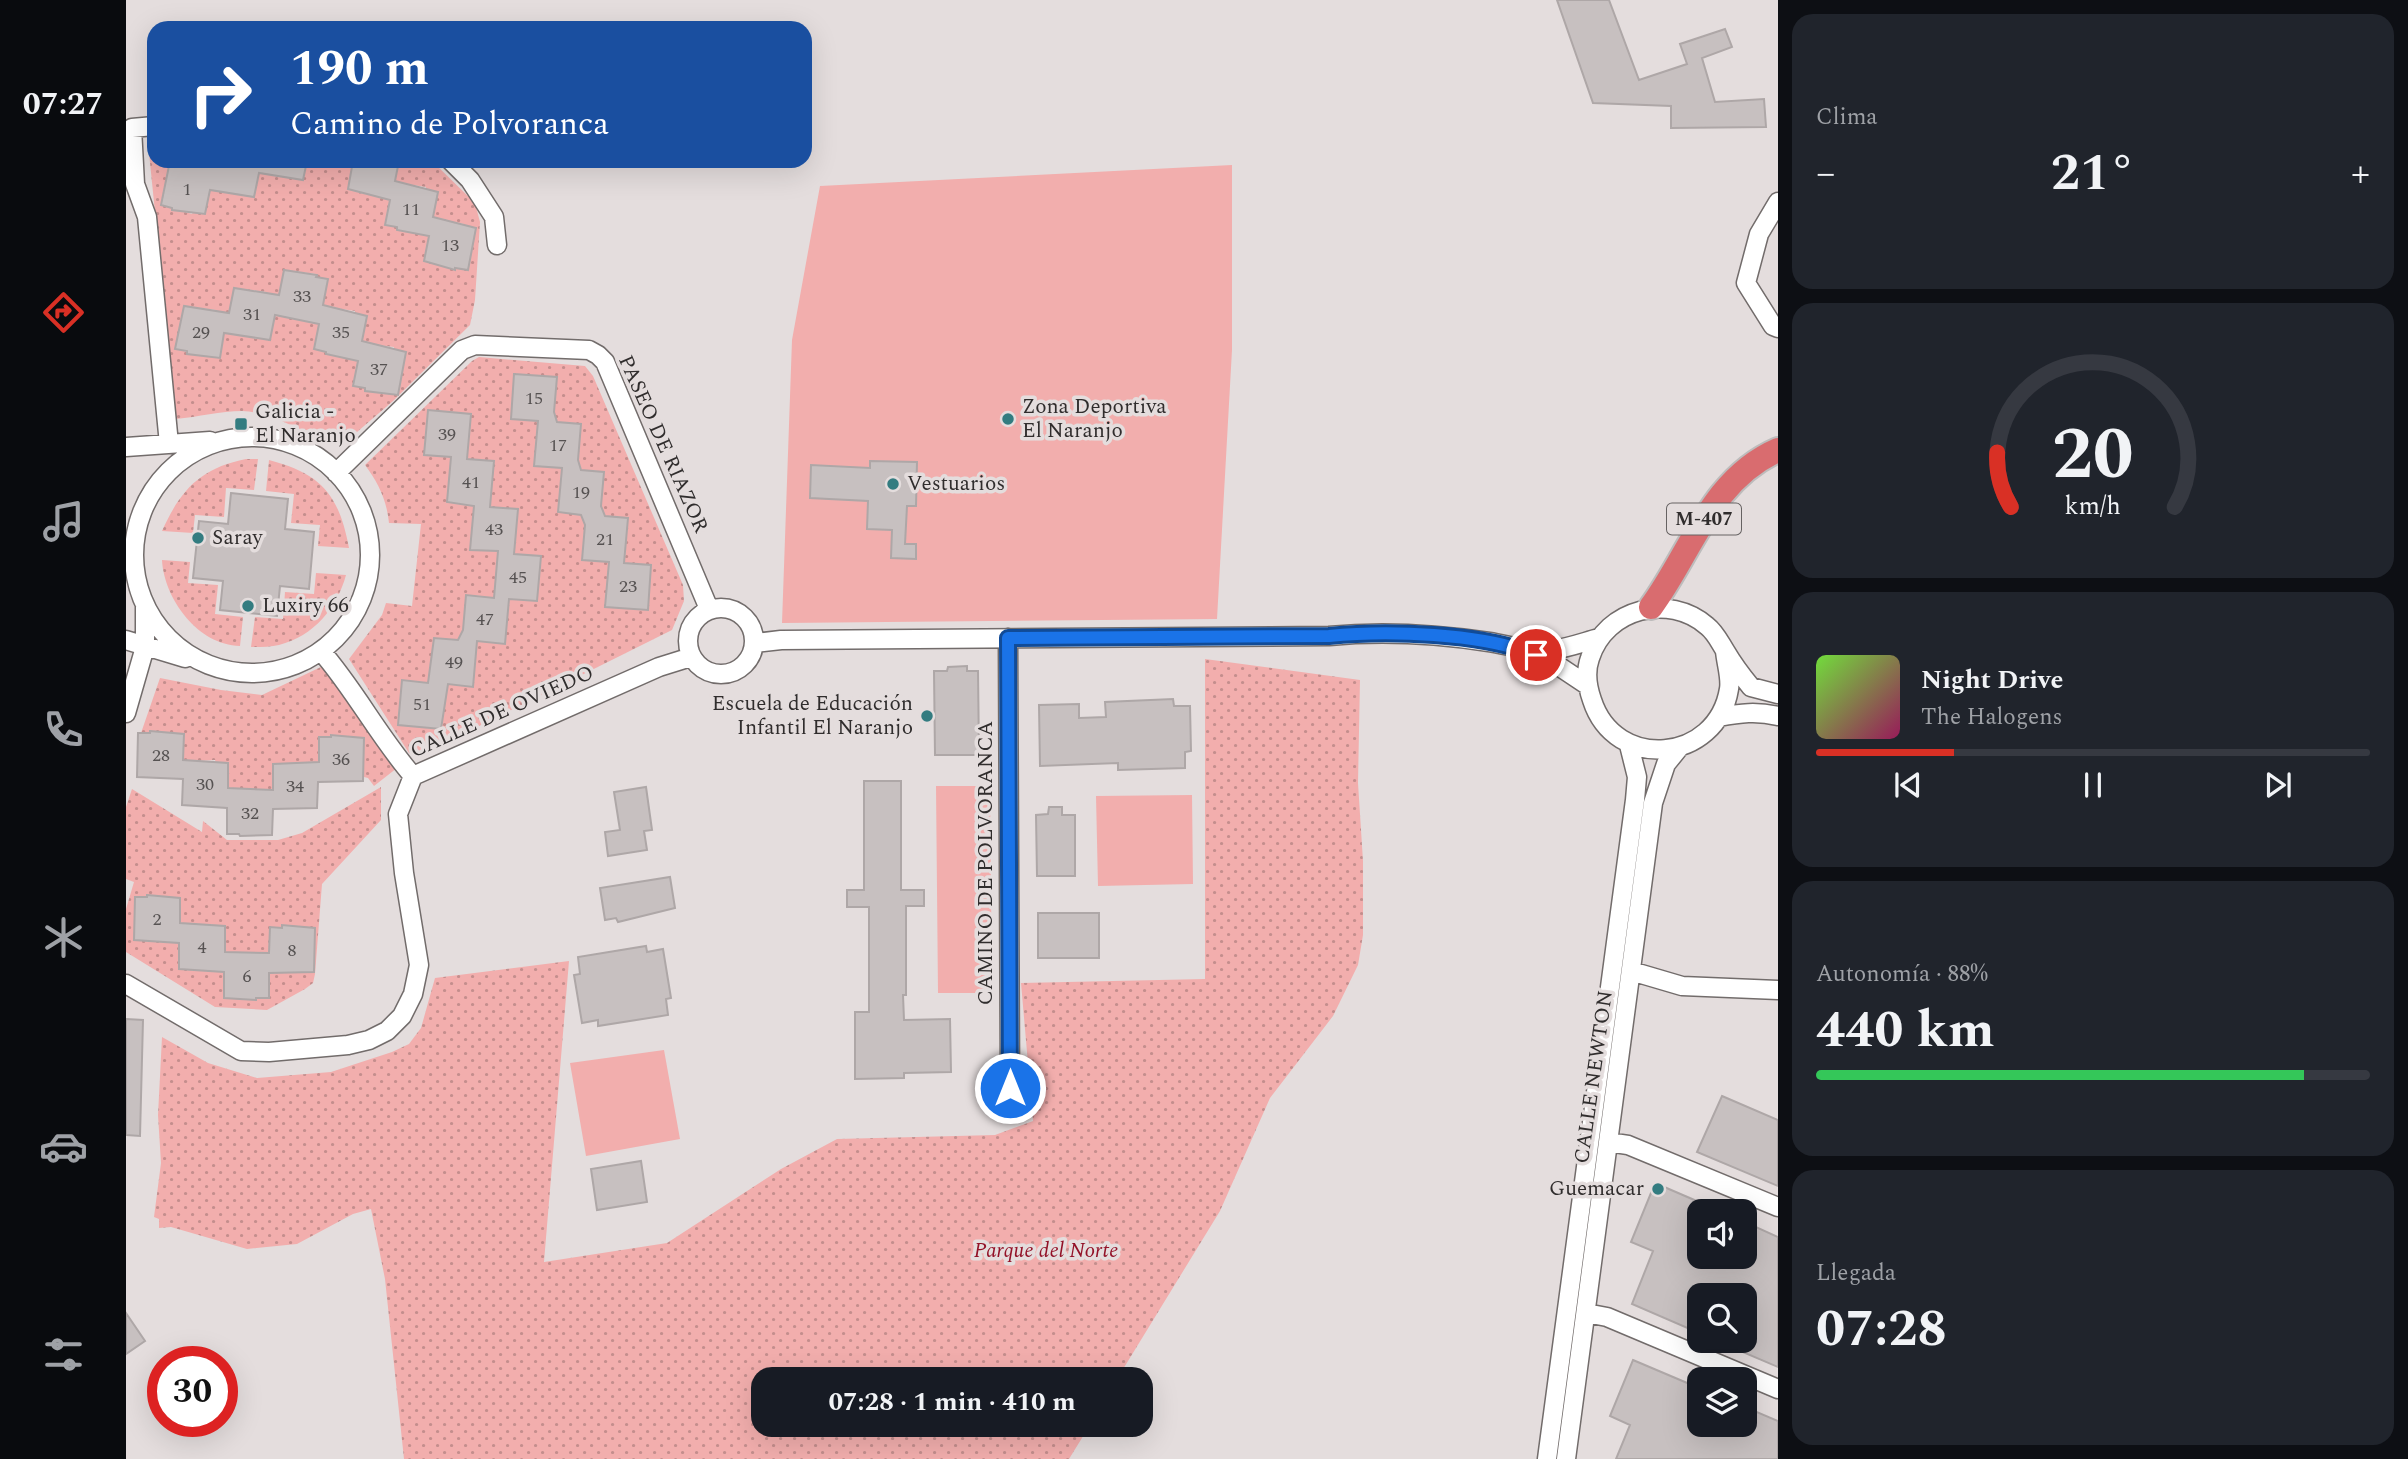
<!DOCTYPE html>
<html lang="es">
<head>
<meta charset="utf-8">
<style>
	body { margin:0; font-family:Spectral,serif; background:#20242c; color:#f1f3f6; height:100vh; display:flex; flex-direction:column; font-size:26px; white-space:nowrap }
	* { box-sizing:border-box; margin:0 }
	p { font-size:23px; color:#9ea1a6 }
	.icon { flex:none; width:38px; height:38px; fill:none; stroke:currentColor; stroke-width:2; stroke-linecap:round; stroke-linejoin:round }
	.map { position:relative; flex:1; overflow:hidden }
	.sheet { display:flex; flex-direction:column; gap:14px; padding:14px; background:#0d0f14; width:630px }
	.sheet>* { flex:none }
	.hud { position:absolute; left:21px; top:21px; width:665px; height:147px; border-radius:21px; box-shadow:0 7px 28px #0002; background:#1a4fa0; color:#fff; overflow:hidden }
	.buttons { position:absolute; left:1561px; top:1199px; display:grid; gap:14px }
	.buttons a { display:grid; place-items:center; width:70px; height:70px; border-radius:14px; background:#171b24; box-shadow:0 7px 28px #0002; font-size:35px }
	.speed { position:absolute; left:21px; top:1346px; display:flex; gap:14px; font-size:35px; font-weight:700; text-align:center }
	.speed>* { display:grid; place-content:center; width:91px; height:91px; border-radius:50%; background:#171b24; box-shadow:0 7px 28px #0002; line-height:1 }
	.speed .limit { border:10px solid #d22; background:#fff; color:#111 }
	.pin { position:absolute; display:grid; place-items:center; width:60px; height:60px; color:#fff; margin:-30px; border:4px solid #fff; border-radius:50%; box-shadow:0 2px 7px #0007 }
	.me { position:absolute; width:77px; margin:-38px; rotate:0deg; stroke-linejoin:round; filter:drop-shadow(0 0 5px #0008) }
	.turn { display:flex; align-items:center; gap:24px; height:147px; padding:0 28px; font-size:32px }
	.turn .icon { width:91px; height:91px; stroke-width:2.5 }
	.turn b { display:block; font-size:49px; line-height:60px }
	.big { font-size:52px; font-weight:700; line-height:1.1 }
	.sheet .tile { flex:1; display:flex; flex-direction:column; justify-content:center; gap:10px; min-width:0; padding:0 24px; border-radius:21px; background:#20242c }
	.sheet .dial { align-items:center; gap:0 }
	.dial svg { height:182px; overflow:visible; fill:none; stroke:#363941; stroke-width:7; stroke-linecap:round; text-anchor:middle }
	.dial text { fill:#f1f3f6; stroke:none }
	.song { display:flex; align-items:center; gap:21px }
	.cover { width:84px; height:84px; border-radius:10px; background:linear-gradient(135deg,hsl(100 70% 55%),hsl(330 70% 35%)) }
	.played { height:7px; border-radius:4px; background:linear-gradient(90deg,#d93025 25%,#363941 25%) }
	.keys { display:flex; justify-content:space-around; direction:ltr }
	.heat { display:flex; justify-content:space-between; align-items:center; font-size:38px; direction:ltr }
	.charge { height:10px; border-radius:5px; background:linear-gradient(90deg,#34c759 88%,#363941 0) }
	.trip { position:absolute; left:625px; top:1367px; width:402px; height:70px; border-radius:21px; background:#171b24; box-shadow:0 7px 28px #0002; font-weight:700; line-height:70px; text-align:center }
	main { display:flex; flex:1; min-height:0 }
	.tabs { display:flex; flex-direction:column; width:126px; justify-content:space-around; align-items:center; background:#090b0e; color:#9ea1a6 }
	.tabs .icon { width:49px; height:49px }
	.tabs .selected { color:#d93025 }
	.tabs b { font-size:32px; color:#f1f3f6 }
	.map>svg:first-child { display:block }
	.green { fill:url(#green-dots); fill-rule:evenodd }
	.pitch { fill:#f2aead }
	.building { fill:#c7c0c0; stroke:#aea7a7; stroke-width:2 }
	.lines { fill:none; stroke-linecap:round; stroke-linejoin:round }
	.minor-casing { stroke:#726c6b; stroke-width:21 }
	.highway-casing { stroke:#bdbcbc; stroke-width:28 }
	.minor { stroke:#fff; stroke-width:18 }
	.highway { stroke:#d96c6f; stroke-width:24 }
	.route-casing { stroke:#114b97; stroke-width:18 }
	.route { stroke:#1a73e8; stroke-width:12 }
	.poi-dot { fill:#337c80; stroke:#e4dddd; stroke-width:2.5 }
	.labels { text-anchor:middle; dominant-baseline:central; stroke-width:7; stroke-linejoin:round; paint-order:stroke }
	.number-label { font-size:18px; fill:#565252 }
	.shield { fill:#e4dddd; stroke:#666262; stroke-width:2 }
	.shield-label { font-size:19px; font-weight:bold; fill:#302d2d }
	.poi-label { font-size:21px; fill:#302d2d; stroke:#e4dddd; text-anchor:start }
	.street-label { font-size:21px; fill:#302d2d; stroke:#e4dddd }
	.park-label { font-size:21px; font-style:italic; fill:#931228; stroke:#e4dddd }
</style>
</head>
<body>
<main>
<nav class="tabs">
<b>07:27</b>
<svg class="icon selected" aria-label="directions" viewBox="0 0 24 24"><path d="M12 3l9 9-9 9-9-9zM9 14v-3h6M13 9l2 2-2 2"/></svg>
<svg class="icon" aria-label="music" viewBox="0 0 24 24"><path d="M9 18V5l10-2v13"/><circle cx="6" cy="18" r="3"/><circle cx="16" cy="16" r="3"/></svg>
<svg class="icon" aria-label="phone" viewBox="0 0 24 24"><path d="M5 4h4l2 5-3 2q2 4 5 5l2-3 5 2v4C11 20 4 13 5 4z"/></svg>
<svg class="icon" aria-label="climate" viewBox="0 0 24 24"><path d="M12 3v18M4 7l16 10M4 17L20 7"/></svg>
<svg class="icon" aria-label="car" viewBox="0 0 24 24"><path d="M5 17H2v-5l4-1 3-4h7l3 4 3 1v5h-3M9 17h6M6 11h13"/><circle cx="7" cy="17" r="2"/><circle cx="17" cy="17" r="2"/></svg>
<svg class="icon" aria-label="filters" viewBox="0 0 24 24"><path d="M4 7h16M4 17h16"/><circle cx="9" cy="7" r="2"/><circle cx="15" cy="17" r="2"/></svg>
</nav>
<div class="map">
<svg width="1652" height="1459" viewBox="0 0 1652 1459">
	<defs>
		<pattern id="green-dots" width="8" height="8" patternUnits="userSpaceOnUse" patternTransform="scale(1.75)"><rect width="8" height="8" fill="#f2aead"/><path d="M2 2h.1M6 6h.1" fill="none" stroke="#c48e8d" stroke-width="1.8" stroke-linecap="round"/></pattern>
	</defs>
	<rect width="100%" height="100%" fill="#e4dddd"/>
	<!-- green -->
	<path class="green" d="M28 142V161H90L55 166 43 164 41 178 48 180 46 192 38 191 35 205 66 214 67 212 79 214 82 200 76 186 96 192 128 197 131 182 125 169 145 175 177 179 181 165 173 163V161H223L235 163 225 174 222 189 233 191V193L273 200 260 225 271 227V230L311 236 301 247 298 261 329 270V268L342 270 345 256 336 254 339 242 347 243 350 229 338 226V224L298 218 300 187 260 181 263 169 271 171 273 161H306L349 203 354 222 349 300 344 325 267 401 216 445C183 438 150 412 116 411 95 411 72 417 50 419L22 143ZM158 270 190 274V277L202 279 199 294 188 305 229 311V314L241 316 238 331 227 342 268 347V350L280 352 277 367 259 394 239 391V388L227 385 241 360 200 354V352L189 349 191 334 202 324 162 318 141 311 131 339 91 329 88 341 97 343 94 357 82 355 81 357 50 349 52 333 60 335 55 321 58 306 90 310V313L110 317 105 303 108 288 140 292V295L161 299Z
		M353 357 459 366 467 376 557 585 558 601 546 630 293 756 283 753 223 659 256 615 260 603 286 606 295 524 263 523C261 501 252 482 239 465L346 361ZM388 374 439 431 450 477 463 478 464 470 478 472 474 524 502 519 498 571 511 564 525 566 522 610 479 606 484 554 471 561 456 559 460 506 447 514 432 512 436 459 413 413 399 420 385 418ZM302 410 340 467 353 460 368 462 363 515 375 516 377 508 392 509 387 562 399 563 400 555 415 556 411 601 396 600 384 590 379 644 364 642 352 633 347 686 320 676 315 729 300 728 288 718 287 727 272 725 276 681 291 682 303 691 308 638 323 639V647L335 648 340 595 355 596 354 604 367 606 373 544 361 543 360 551 345 550 349 497 336 504 321 502 326 449 314 448 313 456 298 455Z
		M120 459H132L128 490 100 488 98 517 69 515 67 533 36 531C55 489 75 468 120 459Z
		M143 460C196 474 213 495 223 548L192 546 194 525 165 523 168 494 140 491Z
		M36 560 64 562 62 583 92 585 89 614 117 617 114 646C72 645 38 599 36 560Z
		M190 573 220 575C211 608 188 636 153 645 145 647 134 647 125 647L129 617 157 619 159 592 188 594Z
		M1079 659 1234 680 1232 783 1237 861V935L1232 965 1207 1016 1144 1098 1094 1211 991 1379H637V1424L964 1425 943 1459H278L259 1279 245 1209 227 1214 171 1244 121 1249 45 1227 33 1228V1219L28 1217 35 1163 32 1115 36 1037 82 1063 131 1078 205 1072 266 1052 283 1044 295 1028 309 978 443 961 418 1262 541 1243 655 1169 711 1139 869 1135 907 1121 895 983 1079 979Z
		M197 666 271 768 248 786 242 778 238 777V766L229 765 238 753V738L206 735 205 737H193L192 765 180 762 147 764V792L134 791V789L94 790V778H102V763H90L89 760 49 762 45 732 15 733 34 678 95 690 136 695Z
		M255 787V820L196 884 189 974 187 983 179 989 141 1010 89 1007 0 952V909L8 882 0 879V807L6 789 76 832 77 821 101 840H152L176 833ZM22 895 54 898V913L45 925 86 924 90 954 152 955 144 928H156L157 925 189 928V944L180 956H189L188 971H176L175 973 135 971 143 983V998H130V1000L98 998V982H106L107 970 66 971 62 941 21 942V940H8V925L17 924 9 897H21Z"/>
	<!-- pitch -->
	<path class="pitch" d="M1106 165V350L1091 619 656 623 666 340 694 186Z
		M810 786H864L866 993H812Z
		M1066 795 1067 884 972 886 970 796Z
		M538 1050 554 1139 460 1156 444 1063Z"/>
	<!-- building -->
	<path class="building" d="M1431 0H1483L1513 80 1561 64 1554 44 1599 29 1606 47 1576 58 1589 102 1638 99 1640 127 1545 128V106L1467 103Z
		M44 161H181L177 180 133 173 128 197 84 190 79 214 46 210V208L35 205Z
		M227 161H273L269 181 312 192 307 217 350 228 342 270 329 268V270L298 261 303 236 271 230V227L259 225 264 200 222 189Z
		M158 270 191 275 190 277 202 279 197 305 241 316 236 341 280 352 272 395 239 391V388L227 386 232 361 200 354V352L188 349 193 324 149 315 144 340 98 333 94 358 61 354V351L49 349 58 306 103 313 108 288 153 295Z
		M388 374 431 377 428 412 431 422 455 424 452 460 455 470 478 472 475 506 479 516 502 518 498 563 525 565 522 610 479 607 483 562 456 560 459 525 455 515 432 512 436 468 408 466 412 421 385 419Z
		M302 410 345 414 341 459 368 461 364 507 392 509 388 554 415 556 411 601 383 599 379 644 351 641 347 687 322 684 315 729 272 725 276 680 302 683 308 638 332 640 337 630 340 595 368 598 372 551 344 550 348 506 321 502 325 457 298 455Z
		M744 461 791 462 790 506H781L779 544H790V559L765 558 766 530 741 529 742 501 684 498 685 465 744 468Z
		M105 493 162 499 159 529 188 532 183 589 154 586 151 616 94 610 97 581 67 578 73 521 102 524Z
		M841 666V671H852L853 755H809L808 671H821L822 667Z
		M1047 699 1048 706H1064L1065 751 1059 752V768L992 770V763L914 766 913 705 953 704V718L980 717 979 702Z
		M24 731 58 734 57 760 102 763V788L147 790V764L193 762V737H205V735L238 738 237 781 192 782 191 808 147 809 146 835 114 836 113 834H101V808L56 805 57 779 11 777 12 733H24Z
		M738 781H775V890H798V906H780V995H777L778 1020 824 1019 825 1072 778 1073V1078L729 1079V1012H743V907H721V890H738Z
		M520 787 526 830 518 831 521 850 482 856 479 832 494 830 488 792Z
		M923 807H936V815H949V876H911L910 815 922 814Z
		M544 877 549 908 492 922 490 918 479 920 474 888Z
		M21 895 54 898V923L99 926V952L143 953 144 927 156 928V925L189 928 188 972 143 973V998H130V1000L98 998V972L53 969V943L8 940 9 897H21Z
		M912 913H973V958H912Z
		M520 946 521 952 537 949 545 998 540 999 542 1015 472 1026V1020L456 1023 448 975 454 974 452 957Z
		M0 1019 17 1020 14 1136 0 1135Z
		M1596 1096 1652 1120V1186L1571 1152Z
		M515 1161 521 1202 471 1210 465 1169Z
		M1529 1183 1573 1202V1256H1619V1222L1652 1237V1367L1591 1341 1619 1340V1295H1573V1333L1506 1304 1527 1251 1505 1242Z
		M0 1313 19 1341 0 1354Z
		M1507 1360 1573 1388V1424H1619V1407L1652 1421V1459H1490L1504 1425 1484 1416Z"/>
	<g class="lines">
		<defs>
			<path id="minor" d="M28 126 6 128 9 184 21 217 43 444
				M325 161 344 180 368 217 371 245
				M1652 202 1633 234 1620 283 1647 326 1652 328
				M8 555a118 118 0 1 1 236 0a118 118 0 1 1-236 0Z
				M0 447 84 441
				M210 473 336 350 349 345 463 350 472 355 479 362 583 609
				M562 641a33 33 0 1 1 66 0a33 33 0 1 1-66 0Z
				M882 638 884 1088
				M0 640 59 658
				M629 643 655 640 1203 636C1255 631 1310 634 1363 642 1383 645 1405 653 1426 650 1442 648 1458 642 1473 638
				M195 651C229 690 253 737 287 776
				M1599 651C1600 663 1605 678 1603 689 1591 763 1489 772 1466 700 1461 686 1459 672 1464 658 1480 608 1543 593 1581 626 1590 633 1594 643 1600 652 1607 664 1616 676 1625 687L1652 694
				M1408 654 1425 661 1461 685
				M0 713 19 647V607
				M1593 717C1614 713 1631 711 1652 716
				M1505 971 1556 986 1652 990
				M0 984 115 1051 143 1052 222 1045 243 1040 261 1031 276 1016 287 994 293 965 278 873 272 814 287 776 533 667 565 657
				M1482 1142 1502 1145 1652 1207
				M1460 1313 1481 1317 1652 1389
				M1421 1459 1509 800 1511 777 1503 745
				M1440 1459 1527 803 1540 764 1553 748"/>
			<path id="highway" d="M1525 607C1565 553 1585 479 1652 450"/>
		</defs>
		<!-- minor casing -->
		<use href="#minor" class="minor-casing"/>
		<!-- highway casing -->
		<use href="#highway" class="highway-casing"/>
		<!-- minor -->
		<use href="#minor" class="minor"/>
		<!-- highway -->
		<use href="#highway" class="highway"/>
	</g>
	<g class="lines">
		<defs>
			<path id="route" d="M884 1088 882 638 1203 636C1261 630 1356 633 1410 655"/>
		</defs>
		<!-- route casing -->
		<use href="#route" class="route-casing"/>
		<!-- route -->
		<use href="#route" class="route"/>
	</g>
	<!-- markers -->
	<g class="poi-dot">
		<circle cx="882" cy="419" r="7"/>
		<rect x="108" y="417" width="14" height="14" rx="3.5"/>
		<circle cx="767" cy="484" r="7"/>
		<circle cx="72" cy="538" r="7"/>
		<circle cx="122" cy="606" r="7"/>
		<circle cx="801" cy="716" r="7"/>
		<circle cx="1532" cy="1189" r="7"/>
	</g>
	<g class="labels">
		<!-- number labels -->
		<g class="number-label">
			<text x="61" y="189">1</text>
			<text x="285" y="209">11</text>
			<text x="324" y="245">13</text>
			<text x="176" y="296">33</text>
			<text x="126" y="314">31</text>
			<text x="75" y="332">29</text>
			<text x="215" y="332">35</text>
			<text x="253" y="369">37</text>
			<text x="408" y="398">15</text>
			<text x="321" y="434">39</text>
			<text x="432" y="445">17</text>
			<text x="345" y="482">41</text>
			<text x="455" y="492">19</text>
			<text x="368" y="529">43</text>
			<text x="479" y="539">21</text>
			<text x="392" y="577">45</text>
			<text x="502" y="586">23</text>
			<text x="359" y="619">47</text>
			<text x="328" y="662">49</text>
			<text x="296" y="704">51</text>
			<text x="35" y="755">28</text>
			<text x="215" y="759">36</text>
			<text x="79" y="784">30</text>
			<text x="169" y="786">34</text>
			<text x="124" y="813">32</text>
			<text x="31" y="919">2</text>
			<text x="76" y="947">4</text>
			<text x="166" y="950">8</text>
			<text x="121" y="976">6</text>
		</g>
		<!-- shield labels -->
		<rect class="shield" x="1541" y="503.5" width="74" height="31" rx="5"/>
		<g class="shield-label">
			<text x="1578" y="519">M-407</text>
		</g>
		<!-- poi labels -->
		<g class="poi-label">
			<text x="896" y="407">Zona Deportiva<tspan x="896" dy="24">El Naranjo</tspan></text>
			<text x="129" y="412">Galicia -<tspan x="129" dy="24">El Naranjo</tspan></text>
			<text x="781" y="484">Vestuarios</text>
			<text x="86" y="538">Saray</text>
			<text x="136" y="606">Luxiry 66</text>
			<text x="787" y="704" text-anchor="end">Escuela de Educación<tspan x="787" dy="24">Infantil El Naranjo</tspan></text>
			<text x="1518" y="1189" text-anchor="end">Guemacar</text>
		</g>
		<!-- street labels -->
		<g class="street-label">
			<text transform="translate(537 444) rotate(66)">PASEO DE RIAZOR</text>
			<text transform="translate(376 712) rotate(-24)">CALLE DE OVIEDO</text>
			<text transform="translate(860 863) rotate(-90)">CAMINO DE POLVORANCA</text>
			<text transform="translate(1468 1077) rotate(-82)">CALLE NEWTON</text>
		</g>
		<!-- park labels -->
		<g class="park-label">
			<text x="920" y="1251">Parque del Norte</text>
		</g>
	</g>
</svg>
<div class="buttons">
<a><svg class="icon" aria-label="sound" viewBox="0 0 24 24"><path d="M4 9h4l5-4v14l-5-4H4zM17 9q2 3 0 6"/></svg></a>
<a><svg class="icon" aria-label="search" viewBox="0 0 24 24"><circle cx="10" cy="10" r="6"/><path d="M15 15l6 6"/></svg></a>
<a><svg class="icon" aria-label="layers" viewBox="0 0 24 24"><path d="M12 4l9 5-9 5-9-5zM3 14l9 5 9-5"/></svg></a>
</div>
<div class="speed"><div class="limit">30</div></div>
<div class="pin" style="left:1410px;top:655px;background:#d93025"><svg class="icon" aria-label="arrive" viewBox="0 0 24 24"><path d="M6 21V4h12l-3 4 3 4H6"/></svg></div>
<svg class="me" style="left:884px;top:1088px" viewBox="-20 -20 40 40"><circle r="17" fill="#1a73e8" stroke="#fff" stroke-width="3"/><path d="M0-11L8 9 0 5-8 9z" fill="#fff"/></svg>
<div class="trip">07:28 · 1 min · 410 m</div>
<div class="hud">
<div class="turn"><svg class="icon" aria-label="right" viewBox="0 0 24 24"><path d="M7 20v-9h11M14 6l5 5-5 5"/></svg><div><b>190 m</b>Camino de Polvoranca</div></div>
</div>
</div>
<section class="sheet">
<div class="tile"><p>Clima</p>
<div class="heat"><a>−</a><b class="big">21°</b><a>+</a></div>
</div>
<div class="tile dial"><svg viewBox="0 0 100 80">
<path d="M14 69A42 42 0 1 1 86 69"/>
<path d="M14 69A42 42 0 0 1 8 45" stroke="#d93025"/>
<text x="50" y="56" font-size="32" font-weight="700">20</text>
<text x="50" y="72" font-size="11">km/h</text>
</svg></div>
<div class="tile">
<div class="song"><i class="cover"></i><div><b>Night Drive</b><p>The Halogens</p></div></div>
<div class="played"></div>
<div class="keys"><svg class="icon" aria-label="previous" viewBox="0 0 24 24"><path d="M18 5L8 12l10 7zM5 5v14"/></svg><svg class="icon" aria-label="pause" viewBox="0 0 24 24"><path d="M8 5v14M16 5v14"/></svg><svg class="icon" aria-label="next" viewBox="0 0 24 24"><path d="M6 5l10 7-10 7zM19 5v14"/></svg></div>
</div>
<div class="tile"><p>Autonomía · 88%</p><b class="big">440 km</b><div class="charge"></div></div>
<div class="tile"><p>Llegada</p><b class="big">07:28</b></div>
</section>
</main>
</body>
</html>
